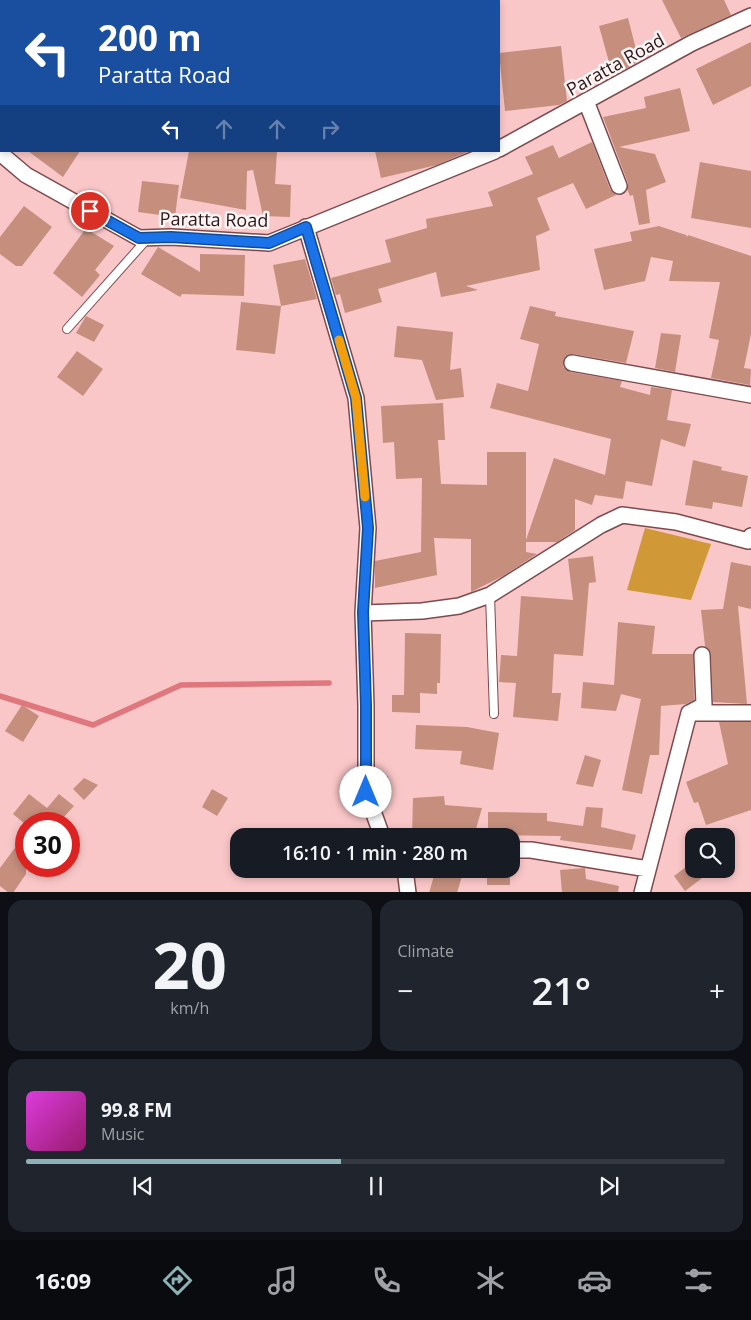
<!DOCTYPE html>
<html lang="en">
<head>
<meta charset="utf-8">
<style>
	body { margin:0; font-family:"Open Sans",sans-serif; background:#20242c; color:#f1f3f6; height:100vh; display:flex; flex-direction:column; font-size:19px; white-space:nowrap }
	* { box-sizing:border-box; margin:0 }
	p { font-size:16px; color:#9ea1a6 }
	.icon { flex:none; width:28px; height:28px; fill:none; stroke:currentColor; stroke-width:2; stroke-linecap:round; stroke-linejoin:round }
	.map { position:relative; height:892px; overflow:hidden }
	.panel { display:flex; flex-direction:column; gap:8px; padding:8px; background:#0d0f14; flex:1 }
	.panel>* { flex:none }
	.hud { position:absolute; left:0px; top:0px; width:500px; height:152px; box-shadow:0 2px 8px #0003; background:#1a4fa0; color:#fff; overflow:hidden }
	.controls { position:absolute; left:685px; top:828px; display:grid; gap:10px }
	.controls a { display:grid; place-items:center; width:50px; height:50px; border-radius:10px; background:#171b24; box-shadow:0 2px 8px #0003; font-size:25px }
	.speed { position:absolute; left:15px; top:812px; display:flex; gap:10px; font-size:25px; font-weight:700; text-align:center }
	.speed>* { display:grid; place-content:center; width:65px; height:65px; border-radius:50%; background:#171b24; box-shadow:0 2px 8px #0003; line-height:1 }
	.speed .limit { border:8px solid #d22; background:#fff; color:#111 }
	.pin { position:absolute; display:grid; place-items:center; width:42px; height:42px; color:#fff; margin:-21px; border:2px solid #fff; border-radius:50%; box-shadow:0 1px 5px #0007 }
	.me { position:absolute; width:55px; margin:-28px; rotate:0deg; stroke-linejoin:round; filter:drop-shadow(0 0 4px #0008) }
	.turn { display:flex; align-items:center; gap:18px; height:105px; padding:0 15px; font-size:22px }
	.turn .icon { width:65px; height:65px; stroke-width:2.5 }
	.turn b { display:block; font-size:35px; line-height:42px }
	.lanes { display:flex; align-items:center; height:48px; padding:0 15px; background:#0003; justify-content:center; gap:25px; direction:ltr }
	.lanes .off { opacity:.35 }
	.big { font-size:38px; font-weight:600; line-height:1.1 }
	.panel .tile { flex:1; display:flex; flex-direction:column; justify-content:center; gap:8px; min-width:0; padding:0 18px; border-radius:15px; background:#20242c }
	.panel .dial { align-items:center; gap:0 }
	.dial b { font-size:65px; line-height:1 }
	.song { display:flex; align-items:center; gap:15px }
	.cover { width:60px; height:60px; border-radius:8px; background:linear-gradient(135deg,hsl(300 70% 55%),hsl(320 70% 35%)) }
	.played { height:5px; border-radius:2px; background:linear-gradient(90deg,#8db2b5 45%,#363941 45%) }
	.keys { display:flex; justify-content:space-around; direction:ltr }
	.heat { display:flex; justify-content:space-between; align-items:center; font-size:28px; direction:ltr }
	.panel .tiles { flex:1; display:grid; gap:8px; grid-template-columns:1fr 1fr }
	.tile:last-child { grid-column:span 2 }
	.trip { position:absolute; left:230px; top:828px; width:290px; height:50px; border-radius:15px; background:#171b24; box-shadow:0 2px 8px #0003; font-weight:600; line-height:50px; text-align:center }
	.tab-bar { display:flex; height:80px; justify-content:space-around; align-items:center; background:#090b0e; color:#9ea1a6 }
	.tab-bar .icon { width:35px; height:35px }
	.tab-bar .active { color:#8db2b5 }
	.tab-bar b { font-size:22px; color:#f1f3f6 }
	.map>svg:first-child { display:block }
	.forest { fill:#d09837 }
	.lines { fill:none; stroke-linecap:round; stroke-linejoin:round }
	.stream { stroke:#df777d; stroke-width:5.5 }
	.building { fill:#c58e7d }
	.service-casing { stroke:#7f4a4c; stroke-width:10 }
	.minor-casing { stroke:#7f4a4c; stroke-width:18 }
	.service { stroke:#fff; stroke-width:8 }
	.minor { stroke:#fff; stroke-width:15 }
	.route-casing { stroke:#114b97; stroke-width:12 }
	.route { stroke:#1a73e8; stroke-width:9 }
	.slow { stroke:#f59e0b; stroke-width:9 }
	.labels { text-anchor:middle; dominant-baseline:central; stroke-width:5; stroke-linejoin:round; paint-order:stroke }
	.street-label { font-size:18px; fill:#2d1718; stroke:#fcf5f5 }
</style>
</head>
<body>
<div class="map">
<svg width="751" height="893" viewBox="0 0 751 893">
	<rect width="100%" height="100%" fill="#fac7c8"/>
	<!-- forest -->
	<path class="forest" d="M645 528 711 544 691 600 627 590Z"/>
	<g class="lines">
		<!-- stream -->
		<path class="stream" d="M0 696 93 725 181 685 329 683"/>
	</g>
	<!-- building -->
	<path class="building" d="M662 0H724L731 15 681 38Z
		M628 18 639 61 622 71 612 73 599 26Z
		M751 42V86L713 105 696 69Z
		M561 46 567 101 559 105 505 111 499 53Z
		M680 88 690 131 619 147 655 154 666 182 646 190 650 223 639 225 633 195 630 196 627 189 628 183 603 117 646 108 644 97Z
		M592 142 610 189 616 195 586 209 573 183 537 198 550 230 536 236 540 270 466 286 478 290 441 297 436 272 378 289 382 302 345 313 340 294 336 295 331 278 391 262 385 240 427 228 426 219 493 206 488 192 533 174 525 157 553 145 559 158Z
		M28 151H80L63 177Z
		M189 151H277L275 184 291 185 290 217 263 216 253 170 247 171 246 210 180 198Z
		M375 151H467V152L437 165 381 178Z
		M700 162 751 171V228L691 218Z
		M142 181 179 185 175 217 138 212Z
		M24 206 52 227 22 266H16L0 254V237Z
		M659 226 686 235 687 237 688 235 751 256V334L744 368 751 369 750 385 711 378 719 340 709 338 720 282 669 281 673 261 651 257 645 281 604 290 594 249 632 241 630 232Z
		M84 231H90L114 246 95 270 100 275 82 297 53 273Z
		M158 247 200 272V254L245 255 244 296 182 294 180 297 141 274Z
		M305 259 317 299 281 306 273 265Z
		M241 302 281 306 275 354 236 350Z
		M530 306 556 312 555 316 634 331 626 363 573 354 565 357 563 367 570 372 622 381 620 387 650 395 651 387 672 390 667 420 691 424 685 447 661 439 652 486 626 481 623 499 595 495 592 505 575 499V530L557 542H526V552L537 554 503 576 471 592V539L434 538 437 575 375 588V561L421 552 422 478 396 479 394 442 383 443 381 406 443 403 445 440H438L441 484 487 485V452H526V540L554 458 605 475 611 439 490 408 497 383 528 391 539 344 520 339Z
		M86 316 104 325 94 342 76 333Z
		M397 326 453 332 450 370 461 368 464 397 436 400 422 360 394 357Z
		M661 333 681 335 675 372 655 368Z
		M77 351 103 369 83 396 57 377Z
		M693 460 722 467 721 470 748 476 742 507 713 502 712 509 685 505Z
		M593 556 596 582 589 583 583 656 554 654 552 693H561L558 721 513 717 516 683 499 682 501 655 517 656 521 596 573 600 568 559Z
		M731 562 751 566V609L738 606 747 704 713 702 711 655 705 646 701 610 723 609Z
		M618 622 655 626 652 654H693L694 700 686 704 661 706 659 755H650L642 794 622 790 641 699 621 694 616 711 581 708 583 682 614 685Z
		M405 633 441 634 440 683H437V694L420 693V713L392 712V695H404Z
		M22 705 39 716 23 742 5 731Z
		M719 722H751V810L706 825 698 802 694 803 686 782 728 764Z
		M416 725 467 727 499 733 493 770 460 764 462 751 415 749Z
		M585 755 601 760 593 787 576 784Z
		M388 776 390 796 378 797 375 777Z
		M84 778 98 785 84 800 73 789Z
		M212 789 228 798 217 816 202 807Z
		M29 794 47 808 59 794 74 806 61 820 66 824H25L13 814Z
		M444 796 445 805 482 808 474 836H412L413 798Z
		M586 807 603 808 601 827 636 835 632 850 560 840 561 836 488 835V812L547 813V821L583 826Z
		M26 833V874L13 893H9L0 886V868Z
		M694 861V869H714L685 891 674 876Z
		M585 868 586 879 619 886 618 893H562L560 870Z
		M436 869 462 876 457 893H429Z
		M487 869H510V885H487Z"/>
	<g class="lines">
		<defs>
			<path id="service" d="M67 329 148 238
				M490 595 494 714"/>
			<path id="minor" d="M142 0V1
				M373 0V1
				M476 0V1
				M586 101 619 186
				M499 149 692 43 751 16
				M0 153 26 175 139 238 171 237 269 243 495 151
				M306 227 356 398 368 528 363 613 366 706V792L382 836
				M572 363 751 395
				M363 613 422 611 459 606 490 595 601 525 622 515 676 522 748 541 751 536
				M689 713 704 705 702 655
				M511 850H531L648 869
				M405 869 408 893
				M642 893 689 713H751"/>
		</defs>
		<!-- service casing -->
		<use href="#service" class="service-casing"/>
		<!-- minor casing -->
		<use href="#minor" class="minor-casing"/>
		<!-- service -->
		<use href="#service" class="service"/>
		<!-- minor -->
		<use href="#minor" class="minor"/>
	</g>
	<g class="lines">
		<defs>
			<path id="route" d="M90 211 139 238 171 237 269 243 306 227 356 398 368 528 363 612 366 706V792"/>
		</defs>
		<!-- route casing -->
		<use href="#route" class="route-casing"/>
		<!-- route -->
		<use href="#route" class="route"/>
		<!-- slow -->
		<path class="slow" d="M339 340 356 398 365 497"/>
	</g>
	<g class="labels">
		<!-- street labels -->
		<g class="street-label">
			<text transform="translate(615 64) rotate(-29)">Paratta Road</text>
			<text transform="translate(214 219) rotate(1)">Paratta Road</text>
		</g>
	</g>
</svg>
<div class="controls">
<a><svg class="icon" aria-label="search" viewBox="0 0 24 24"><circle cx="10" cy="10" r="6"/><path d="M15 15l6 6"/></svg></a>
</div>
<div class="speed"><div class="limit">30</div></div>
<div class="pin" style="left:90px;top:211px;background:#d93025"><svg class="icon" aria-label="arrive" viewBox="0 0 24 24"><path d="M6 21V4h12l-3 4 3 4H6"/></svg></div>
<svg class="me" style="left:366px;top:792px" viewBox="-20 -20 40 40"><circle r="19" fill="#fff"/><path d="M0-13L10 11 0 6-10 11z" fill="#1a73e8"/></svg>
<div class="trip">16:10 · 1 min · 280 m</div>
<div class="hud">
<div class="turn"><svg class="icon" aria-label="left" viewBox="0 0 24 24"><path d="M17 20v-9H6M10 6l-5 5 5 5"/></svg><div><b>200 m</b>Paratta Road</div></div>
<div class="lanes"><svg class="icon" aria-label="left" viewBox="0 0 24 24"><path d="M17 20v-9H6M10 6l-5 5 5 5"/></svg><svg class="icon off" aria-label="ahead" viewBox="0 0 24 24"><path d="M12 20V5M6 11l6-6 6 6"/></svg><svg class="icon off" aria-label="ahead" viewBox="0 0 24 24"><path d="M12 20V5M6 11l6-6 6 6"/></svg><svg class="icon off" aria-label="right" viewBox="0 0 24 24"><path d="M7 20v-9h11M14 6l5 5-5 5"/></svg></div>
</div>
</div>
<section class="panel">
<div class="tiles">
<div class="tile dial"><b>20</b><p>km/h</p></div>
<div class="tile"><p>Climate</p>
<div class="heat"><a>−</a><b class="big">21°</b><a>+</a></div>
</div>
<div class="tile">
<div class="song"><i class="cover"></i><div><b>99.8 FM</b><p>Music</p></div></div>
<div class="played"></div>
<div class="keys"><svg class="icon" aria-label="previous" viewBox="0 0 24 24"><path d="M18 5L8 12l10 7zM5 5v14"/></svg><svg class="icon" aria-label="pause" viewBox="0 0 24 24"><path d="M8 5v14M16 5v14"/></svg><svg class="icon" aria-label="next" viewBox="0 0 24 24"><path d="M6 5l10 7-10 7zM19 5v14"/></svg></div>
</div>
</div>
</section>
<nav class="tab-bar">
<b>16:09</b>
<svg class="icon active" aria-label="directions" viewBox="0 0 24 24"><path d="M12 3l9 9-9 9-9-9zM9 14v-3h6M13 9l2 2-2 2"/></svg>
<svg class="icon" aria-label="music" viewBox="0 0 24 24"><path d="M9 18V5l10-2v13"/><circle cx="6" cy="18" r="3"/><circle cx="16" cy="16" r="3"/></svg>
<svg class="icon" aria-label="phone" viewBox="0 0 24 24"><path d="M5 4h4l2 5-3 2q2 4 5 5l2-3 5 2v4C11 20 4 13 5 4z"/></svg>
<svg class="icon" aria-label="climate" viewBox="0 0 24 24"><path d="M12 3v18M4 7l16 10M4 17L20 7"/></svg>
<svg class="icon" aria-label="car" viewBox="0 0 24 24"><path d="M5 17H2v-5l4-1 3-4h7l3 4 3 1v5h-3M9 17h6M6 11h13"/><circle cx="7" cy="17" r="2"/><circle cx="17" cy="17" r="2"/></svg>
<svg class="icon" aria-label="filters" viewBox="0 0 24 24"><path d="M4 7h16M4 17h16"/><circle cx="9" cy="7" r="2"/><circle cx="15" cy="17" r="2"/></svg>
</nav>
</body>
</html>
